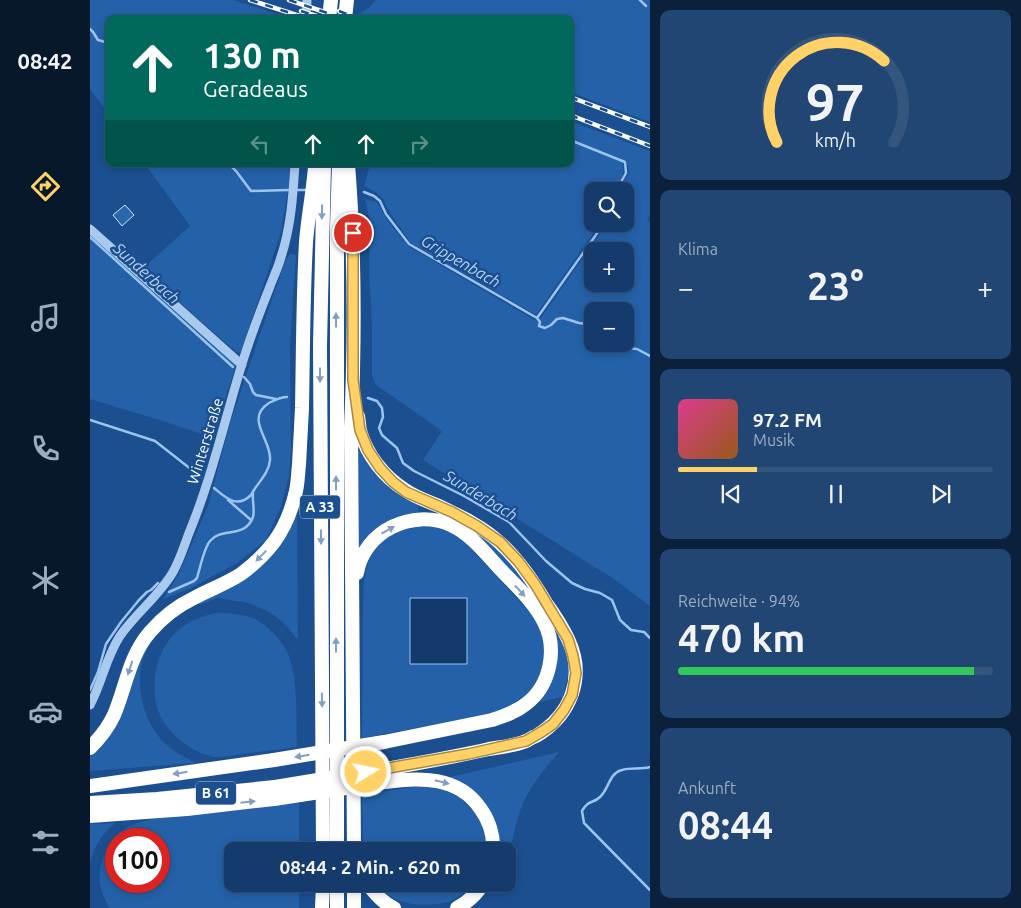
<!DOCTYPE html>
<html lang="de">
<head>
<meta charset="utf-8">
<style>
	body { margin:0; font-family:Ubuntu,sans-serif; background:#214673; color:#f1f3f6; height:100vh; display:flex; flex-direction:column; font-size:19px; white-space:nowrap }
	* { box-sizing:border-box; margin:0 }
	p { font-size:16px; color:#9dadc1 }
	.icon { flex:none; width:28px; height:28px; fill:none; stroke:currentColor; stroke-width:2; stroke-linecap:round; stroke-linejoin:round }
	.map { position:relative; flex:1; overflow:hidden }
	.side { display:flex; flex-direction:column; gap:10px; padding:10px; background:#0b203b; width:371px }
	.side>* { flex:none }
	.banner { position:absolute; left:15px; top:15px; width:469px; height:152px; border-radius:10px; box-shadow:0 2px 8px #0003,0 0 0 1px #33557e; background:#00695c; color:#fff; overflow:hidden }
	.tools { position:absolute; left:494px; top:182px; display:grid; gap:10px }
	.tools a { display:grid; place-items:center; width:50px; height:50px; border-radius:10px; background:#143b6b; box-shadow:0 2px 8px #0003,0 0 0 1px #33557e; font-size:25px }
	.speed { position:absolute; left:15px; top:828px; display:flex; gap:10px; font-size:25px; font-weight:700; text-align:center }
	.speed>* { display:grid; place-content:center; width:65px; height:65px; border-radius:50%; background:#143b6b; box-shadow:0 2px 8px #0003,0 0 0 1px #33557e; line-height:1 }
	.speed .limit { border:8px solid #d22; background:#fff; color:#111 }
	.pin { position:absolute; display:grid; place-items:center; width:42px; height:42px; color:#fff; margin:-21px; border:2px solid #fff; border-radius:50%; box-shadow:0 1px 5px #0007 }
	.me { position:absolute; width:55px; margin:-28px; rotate:80deg; stroke-linejoin:round; filter:drop-shadow(0 0 4px #0008) }
	.turn { display:flex; align-items:center; gap:18px; height:105px; padding:0 15px; font-size:22px }
	.turn .icon { width:65px; height:65px; stroke-width:2.5 }
	.turn b { display:block; font-size:35px; line-height:42px }
	.lanes { display:flex; align-items:center; height:48px; padding:0 15px; background:#0003; justify-content:center; gap:25px; direction:ltr }
	.lanes .off { opacity:.35 }
	.big { font-size:38px; font-weight:700; line-height:1.1 }
	.side .widget { flex:1; display:flex; flex-direction:column; justify-content:center; gap:8px; min-width:0; padding:0 18px; border-radius:10px; background:#214673 }
	.side .dial { align-items:center; gap:0 }
	.dial svg { height:130px; overflow:visible; fill:none; stroke:#33557e; stroke-width:7; stroke-linecap:round; text-anchor:middle }
	.dial text { fill:#f1f3f6; stroke:none }
	.song { display:flex; align-items:center; gap:15px }
	.cover { width:60px; height:60px; border-radius:8px; background:linear-gradient(135deg,hsl(330 70% 55%),hsl(30 70% 35%)) }
	.played { height:5px; border-radius:2px; background:linear-gradient(90deg,#ffd166 25%,#33557e 25%) }
	.keys { display:flex; justify-content:space-around; direction:ltr }
	.heat { display:flex; justify-content:space-between; align-items:center; font-size:28px; direction:ltr }
	.charge { height:8px; border-radius:4px; background:linear-gradient(90deg,#34c759 94%,#33557e 0) }
	.trip { position:absolute; left:134px; top:842px; width:292px; height:50px; border-radius:10px; background:#143b6b; box-shadow:0 2px 8px #0003,0 0 0 1px #33557e; font-weight:700; line-height:50px; text-align:center }
	main { display:flex; flex:1; min-height:0 }
	.menu { display:flex; flex-direction:column; width:90px; justify-content:space-around; align-items:center; background:#08182b; color:#9dadc1 }
	.menu .icon { width:35px; height:35px }
	.menu .active { color:#ffd166 }
	.menu b { font-size:22px; color:#f1f3f6 }
	.map>svg:first-child { display:block }
	.green { fill:#2461a8; fill-rule:evenodd }
	.water { fill:#123a6d; stroke:#9cc4f0 }
	.lines { fill:none; stroke-linecap:round; stroke-linejoin:round }
	.stream { stroke:#9cc4f0; stroke-width:2.5 }
	.building { fill:#2a66ad; stroke:#cfe3fa }
	.minor { stroke:#a9c9ee; stroke-width:9 }
	.highway { stroke:#fff; stroke-width:14 }
	.rail-casing { stroke:#fff; stroke-width:4.5 }
	.rail { stroke:#1b4f8f; stroke-width:2.5; stroke-dasharray:8; stroke-linecap:butt }
	.highway-bridge { stroke:#fff; stroke-width:14 }
	.oneway { fill:#829ec1 }
	.route-casing { stroke:#a68842; stroke-width:12 }
	.route { stroke:#ffd166; stroke-width:9 }
	.labels { text-anchor:middle; dominant-baseline:central; stroke-width:5; stroke-linejoin:round; paint-order:stroke }
	.shield { fill:#1b4f8f; stroke:#bbcadd; stroke-width:1 }
	.shield-label { font-size:14px; font-weight:bold; fill:#fff }
	.street-label { font-size:15px; fill:#fff; stroke:#1b4f8f }
	.water-label { font-size:16px; font-style:italic; fill:#b5d3f5; stroke:#1b4f8f }
</style>
</head>
<body>
<main>
<nav class="menu">
<b>08:42</b>
<svg class="icon active" aria-label="directions" viewBox="0 0 24 24"><path d="M12 3l9 9-9 9-9-9zM9 14v-3h6M13 9l2 2-2 2"/></svg>
<svg class="icon" aria-label="music" viewBox="0 0 24 24"><path d="M9 18V5l10-2v13"/><circle cx="6" cy="18" r="3"/><circle cx="16" cy="16" r="3"/></svg>
<svg class="icon" aria-label="phone" viewBox="0 0 24 24"><path d="M5 4h4l2 5-3 2q2 4 5 5l2-3 5 2v4C11 20 4 13 5 4z"/></svg>
<svg class="icon" aria-label="climate" viewBox="0 0 24 24"><path d="M12 3v18M4 7l16 10M4 17L20 7"/></svg>
<svg class="icon" aria-label="car" viewBox="0 0 24 24"><path d="M5 17H2v-5l4-1 3-4h7l3 4 3 1v5h-3M9 17h6M6 11h13"/><circle cx="7" cy="17" r="2"/><circle cx="17" cy="17" r="2"/></svg>
<svg class="icon" aria-label="filters" viewBox="0 0 24 24"><path d="M4 7h16M4 17h16"/><circle cx="9" cy="7" r="2"/><circle cx="15" cy="17" r="2"/></svg>
</nav>
<div class="map">
<svg width="560" height="908" viewBox="0 0 560 908">
	<rect width="100%" height="100%" fill="#1b4f8f"/>
	<!-- green -->
	<path class="green" d="M0 0H143L202 19H19V114L0 89Z
		M286 0H560V122L480 92V19H283L268 14 279 8Z
		M480 121 560 151V215L557 219 560 222V606L521 577 333 460 352 431 286 385 282 376V327L279 275 280 221 275 199 287 202 298 221 318 246 448 322 511 232 504 224H535V191H528L539 173 537 161 480 139ZM502 251H535V284H502ZM502 311H535V344H502Z
		M480 142 533 162C534 176 531 180 524 191H502V220L499 224 505 231 446 315 321 243 300 213 293 199 287 193 274 186 280 164H480Z
		M55 164H200L199 184 191 232 151 352 147 353 52 269 100 226Z
		M0 234 145 363V368L123 438 79 423 0 399Z
		M200 254 206 255 200 347 201 449 199 476 191 507 176 540 147 563 99 589 73 599 89 574 118 506 141 420 195 261Z
		M268 450 272 452 328 504 329 514 269 550Z
		M207 511 208 638H206C190 614 168 603 140 600 136 599 131 598 128 598 122 599 115 603 109 605L105 602 136 588Z
		M324 525C341 524 356 529 371 538L443 616 453 636 455 650 454 659 449 676 442 689 434 698 426 704 401 714 272 738 273 597C274 569 278 547 305 532 310 529 317 527 324 525Z
		M387 533 406 548 423 565 440 587 472 640 478 657 479 671 473 697 449 702 465 673 467 650 386 535Z
		M127 613C139 613 154 614 165 619 180 627 197 645 201 662 208 689 206 719 207 747 187 750 166 752 146 755 139 756 131 758 124 757 100 752 76 733 68 710 64 699 64 687 65 676 70 641 92 619 127 613Z
		M66 634C63 640 59 645 56 651 42 683 53 725 79 747 87 754 97 758 106 763L0 771V754L54 650Z
		M469 752C453 771 438 788 430 811 425 825 423 841 418 856V851H408L405 828 360 780V777Z
		M323 787C333 787 344 787 354 790 378 797 400 826 396 851H274L273 843 272 795Z
		M209 802V851H142V884H209V908H20C10 894 7 877 12 861 16 849 22 837 33 830 54 815 103 815 130 812 156 809 183 806 209 802ZM26 839H69V881H26Z
		M25 823C11 836 5 844 0 863V824Z
		M287 884H384L381 887C375 892 369 897 362 901 337 908 303 907 287 884Z"/>
	<!-- water -->
	<path class="water" d="M320 598H377V664H320Z"/>
	<g class="lines">
		<!-- stream -->
		<path class="stream" d="M550 0 556 6
			M0 29 3 32 8 40 19 43
			M480 140 535 162 536 173 526 191
			M139 164 146 171 161 191 198 190
			M207 190H215
			M274 192 284 196 290 201 296 214 319 244 447 318 450 322 449 326 455 328 461 325 467 319 473 318 489 323 502 325
			M0 237 143 367
			M447 318 508 232 501 224 502 222
			M528 344 537 348 547 349 560 356
			M154 377 160 384 163 392 166 395 186 399
			M278 398 287 401 292 408 293 417 289 428 292 435 307 448 313 463 324 471 374 496 419 522 456 561 482 583 495 589 510 593 522 600 530 620 541 630 554 632 560 638
			M0 420 65 441 111 477
			M124 488C136 498 147 509 161 495 167 483 179 474 180 460 182 440 154 419 179 403 185 400 190 397 197 397
			M138 500 161 520
			M79 592 104 581 107 578C110 568 114 548 120 541 131 527 155 539 163 517 165 510 162 501 163 493
			M0 690 8 672 16 644 31 622 49 600 57 592 61 590 68 583
			M560 767C551 770 541 767 532 770 519 773 519 789 510 797 503 804 499 799 492 811L494 823 560 890"/>
	</g>
	<!-- building -->
	<path class="building" d="M35 205 44 215 32 226 23 215Z"/>
	<g class="lines">
		<!-- minor -->
		<path class="minor" d="M216 19 217 0
			M0 229 152 365
			M0 705C12 683 16 657 30 636 46 613 69 596 83 572 90 560 94 546 99 533 121 480 134 423 151 367 159 341 169 314 179 289 183 278 188 268 191 257 201 227 203 195 205 164"/>
		<!-- highway -->
		<path class="highway" d="M239 19 241 0
			M255 19 257 0
			M258 164C265 252 265 340 261 428L264 851
			M268 416C269 421 269 426 270 431 277 455 294 477 315 490 325 497 337 501 349 506 370 516 393 527 410 543 429 560 443 581 456 603 464 614 472 626 478 639 496 677 481 715 446 736 442 737 439 740 436 741 424 746 411 747 399 749 364 757 329 763 295 769
			M267 573C274 531 322 508 361 525 381 534 396 554 411 570 426 586 444 602 454 622 468 649 460 686 436 704 426 712 414 716 402 720L294 742
			M0 748C10 738 18 728 24 715 36 687 39 656 60 632 73 617 87 606 104 598 120 589 136 584 151 574 163 565 175 554 184 542 195 527 202 509 206 491 208 482 208 473 209 465 210 446 211 427 212 408 213 353 213 297 216 242 218 217 223 192 225 167
			M295 782C329 777 368 776 390 808 399 820 404 836 403 851
			M0 786 184 760
			M0 803 67 799 185 787
			M0 816 97 809 184 799
			M233 851 230 346 234 164
			M247 851V228L249 164
			M264 884V908
			M278 884C285 894 293 903 304 908
			M232 908 233 884
			M247 908V884
			M367 908C378 902 386 895 393 884"/>
		<defs>
			<path id="rail" d="M160 0 219 19
				M199 0 255 19
				M211 11 236 19
				M249 11 270 19
				M480 97 560 127
				M480 115 560 146"/>
		</defs>
		<!-- rail casing -->
		<use href="#rail" class="rail-casing"/>
		<!-- rail -->
		<use href="#rail" class="rail"/>
		<!-- highway-bridge -->
		<path class="highway-bridge" d="M184 760 294 742
			M185 787 295 769
			M184 799 295 782"/>
	</g>
	<!-- one-way arrows -->
	<defs><path id="oneway-solid" d="M-6-.8H1V-3.2L6.5 0L1 3.2V.8H-6Z" transform="scale(1.25)"/></defs>
	<g class="oneway">
		<use href="#oneway-solid" transform="translate(232 212) rotate(91)"/>
		<use href="#oneway-solid" transform="translate(246 320) rotate(-90)"/>
		<use href="#oneway-solid" transform="translate(230 375) rotate(90)"/>
		<use href="#oneway-solid" transform="translate(246 483) rotate(-90)"/>
		<use href="#oneway-solid" transform="translate(298 530) rotate(-29)"/>
		<use href="#oneway-solid" transform="translate(231 537) rotate(90)"/>
		<use href="#oneway-solid" transform="translate(171 556) rotate(134)"/>
		<use href="#oneway-solid" transform="translate(430 591) rotate(47)"/>
		<use href="#oneway-solid" transform="translate(246 645) rotate(-90)"/>
		<use href="#oneway-solid" transform="translate(40 668) rotate(108)"/>
		<use href="#oneway-solid" transform="translate(232 700) rotate(89)"/>
		<use href="#oneway-solid" transform="translate(212 756) rotate(171)"/>
		<use href="#oneway-solid" transform="translate(90 773) rotate(171)"/>
		<use href="#oneway-solid" transform="translate(352 782) rotate(14)"/>
		<use href="#oneway-solid" transform="translate(158 802) rotate(-6)"/>
	</g>
	<g class="lines">
		<defs>
			<path id="route" d="M263 233V380L270 430 278 450 290 468 303 482 316 492 362 512 387 526 410 542 428 561 445 584 478 639 483 656 486 673 482 695 474 710 463 724 453 731 436 741 378 754 276 772"/>
		</defs>
		<!-- route casing -->
		<use href="#route" class="route-casing"/>
		<!-- route -->
		<use href="#route" class="route"/>
	</g>
	<g class="labels">
		<!-- shield labels -->
		<g class="shield">
			<rect x="210" y="495.5" width="40" height="23" rx="4"/>
			<rect x="106" y="781.5" width="40" height="23" rx="4"/>
		</g>
		<g class="shield-label">
			<text x="230" y="507">A 33</text>
			<text x="126" y="793">B 61</text>
		</g>
		<!-- street labels -->
		<g class="street-label">
			<text transform="translate(115 441) rotate(-73)">Winterstraße</text>
		</g>
		<!-- water labels -->
		<g class="water-label">
			<text transform="translate(371 261) rotate(30)">Grippenbach</text>
			<text transform="translate(57 273) rotate(42)">Sunderbach</text>
			<text transform="translate(391 495) rotate(31)">Sunderbach</text>
		</g>
	</g>
</svg>
<div class="tools">
<a><svg class="icon" aria-label="search" viewBox="0 0 24 24"><circle cx="10" cy="10" r="6"/><path d="M15 15l6 6"/></svg></a>
<a>+</a>
<a>−</a>
</div>
<div class="speed"><div class="limit">100</div></div>
<div class="pin" style="left:263px;top:233px;background:#d93025"><svg class="icon" aria-label="arrive" viewBox="0 0 24 24"><path d="M6 21V4h12l-3 4 3 4H6"/></svg></div>
<svg class="me" style="left:276px;top:772px" viewBox="-20 -20 40 40"><circle r="17" fill="#ffd166" stroke="#fff" stroke-width="3"/><path d="M0-11L8 9 0 5-8 9z" fill="#fff"/></svg>
<div class="trip">08:44 · 2 Min. · 620 m</div>
<div class="banner">
<div class="turn"><svg class="icon" aria-label="ahead" viewBox="0 0 24 24"><path d="M12 20V5M6 11l6-6 6 6"/></svg><div><b>130 m</b>Geradeaus</div></div>
<div class="lanes"><svg class="icon off" aria-label="left" viewBox="0 0 24 24"><path d="M17 20v-9H6M10 6l-5 5 5 5"/></svg><svg class="icon" aria-label="ahead" viewBox="0 0 24 24"><path d="M12 20V5M6 11l6-6 6 6"/></svg><svg class="icon" aria-label="ahead" viewBox="0 0 24 24"><path d="M12 20V5M6 11l6-6 6 6"/></svg><svg class="icon off" aria-label="right" viewBox="0 0 24 24"><path d="M7 20v-9h11M14 6l5 5-5 5"/></svg></div>
</div>
</div>
<section class="side">
<div class="widget dial"><svg viewBox="0 0 100 80">
<path d="M14 69A42 42 0 1 1 86 69"/>
<path d="M14 69A42 42 0 0 1 80 19" stroke="#ffd166"/>
<text x="50" y="56" font-size="32" font-weight="700">97</text>
<text x="50" y="72" font-size="11">km/h</text>
</svg></div>
<div class="widget"><p>Klima</p>
<div class="heat"><a>−</a><b class="big">23°</b><a>+</a></div>
</div>
<div class="widget">
<div class="song"><i class="cover"></i><div><b>97.2 FM</b><p>Musik</p></div></div>
<div class="played"></div>
<div class="keys"><svg class="icon" aria-label="previous" viewBox="0 0 24 24"><path d="M18 5L8 12l10 7zM5 5v14"/></svg><svg class="icon" aria-label="pause" viewBox="0 0 24 24"><path d="M8 5v14M16 5v14"/></svg><svg class="icon" aria-label="next" viewBox="0 0 24 24"><path d="M6 5l10 7-10 7zM19 5v14"/></svg></div>
</div>
<div class="widget"><p>Reichweite · 94%</p><b class="big">470 km</b><div class="charge"></div></div>
<div class="widget"><p>Ankunft</p><b class="big">08:44</b></div>
</section>
</main>
</body>
</html>
